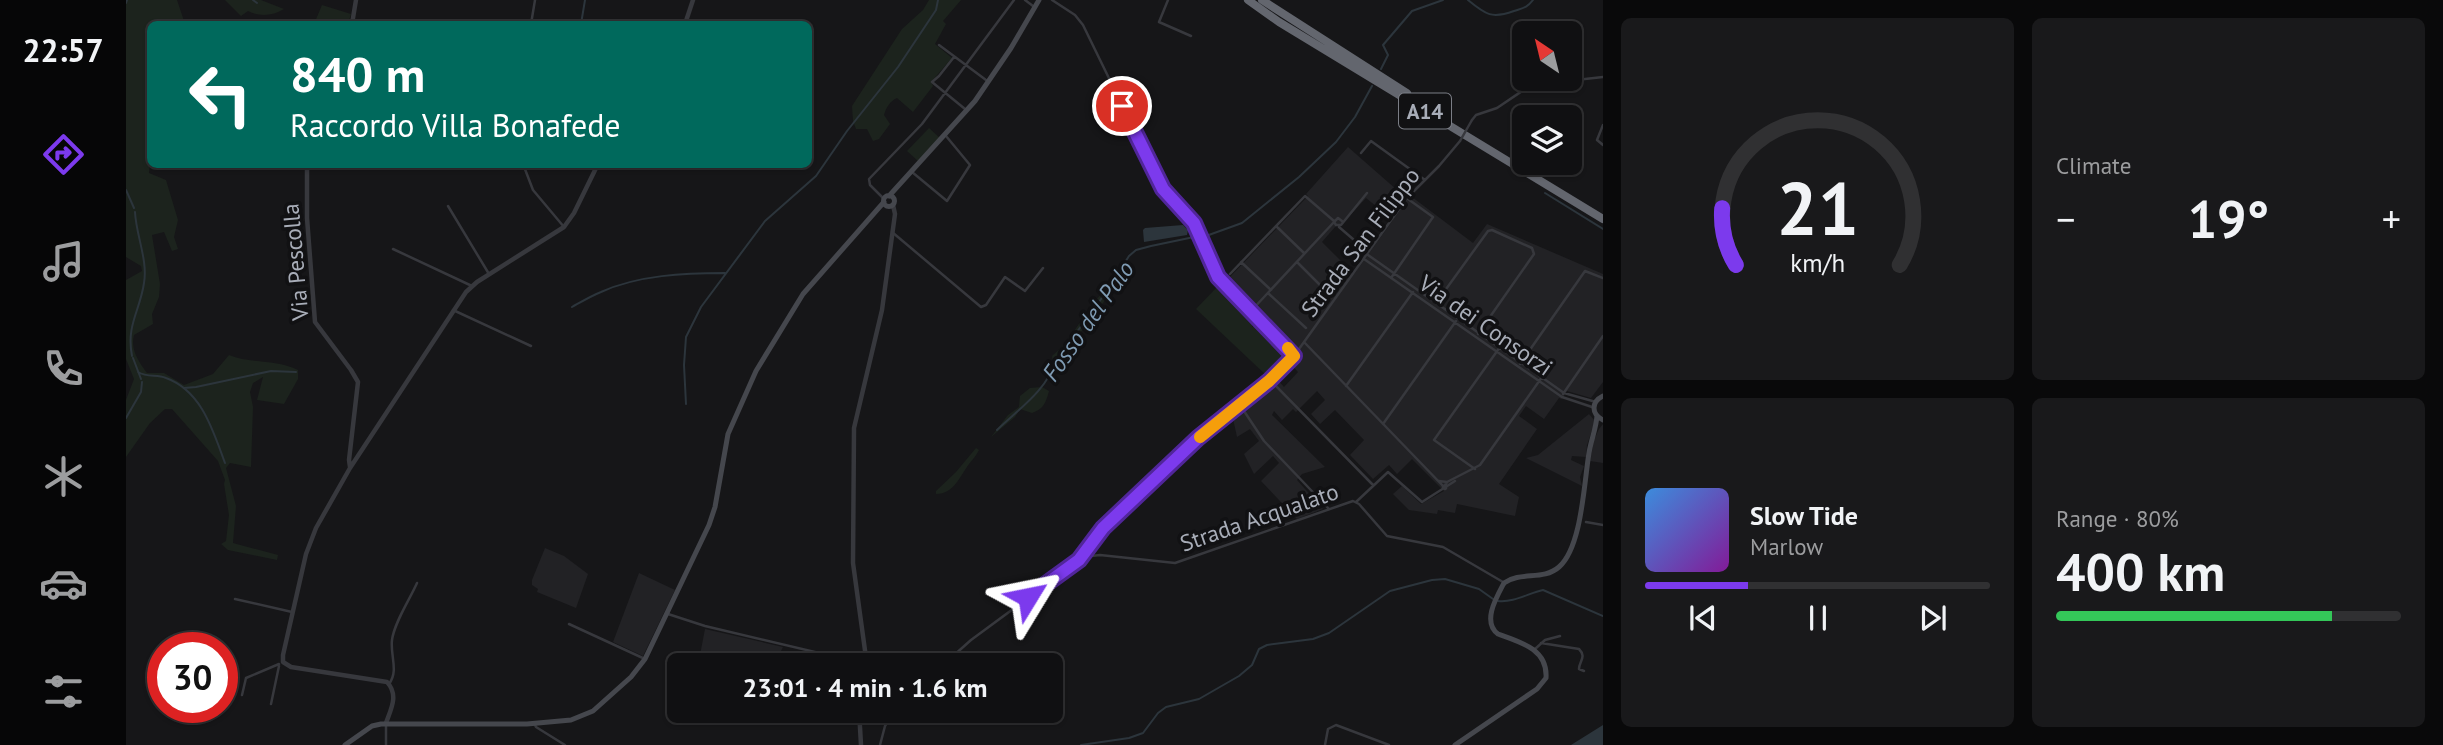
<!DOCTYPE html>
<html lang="en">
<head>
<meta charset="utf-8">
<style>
	body { margin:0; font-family:"PT Sans",sans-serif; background:#19191b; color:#f1f3f6; height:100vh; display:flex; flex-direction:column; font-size:26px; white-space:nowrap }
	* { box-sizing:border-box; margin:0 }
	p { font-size:23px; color:#9c9d9f }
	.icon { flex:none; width:38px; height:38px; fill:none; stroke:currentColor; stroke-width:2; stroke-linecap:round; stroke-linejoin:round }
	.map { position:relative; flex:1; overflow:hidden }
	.drawer { display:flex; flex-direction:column; gap:18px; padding:18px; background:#09090a; width:840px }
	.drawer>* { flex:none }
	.hud { position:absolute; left:21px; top:21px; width:665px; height:147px; border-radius:10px; box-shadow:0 2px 5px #0004,0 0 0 2px #303032; background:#00695c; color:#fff; overflow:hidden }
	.needle { width:46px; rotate:325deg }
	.tools { position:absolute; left:1386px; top:21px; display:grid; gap:14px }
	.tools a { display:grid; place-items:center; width:70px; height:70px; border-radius:10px; background:#101012; box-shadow:0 2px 5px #0004,0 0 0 2px #303032; font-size:35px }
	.speed { position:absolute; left:21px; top:632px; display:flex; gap:14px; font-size:35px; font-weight:700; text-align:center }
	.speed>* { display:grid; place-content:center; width:91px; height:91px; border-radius:50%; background:#101012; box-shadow:0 2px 5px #0004,0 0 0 2px #303032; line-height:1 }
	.speed .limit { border:10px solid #d22; background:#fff; color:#111 }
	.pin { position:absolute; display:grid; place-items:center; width:60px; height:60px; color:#fff; margin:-30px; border:4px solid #fff; border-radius:50%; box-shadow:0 2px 7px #0007 }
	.me { position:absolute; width:77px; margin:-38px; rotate:55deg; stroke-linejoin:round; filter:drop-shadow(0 0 5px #0008) }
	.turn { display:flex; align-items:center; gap:24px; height:147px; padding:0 28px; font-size:32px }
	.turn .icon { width:91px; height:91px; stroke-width:2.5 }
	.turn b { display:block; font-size:49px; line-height:60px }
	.big { font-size:52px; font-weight:700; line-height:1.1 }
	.drawer .widget { flex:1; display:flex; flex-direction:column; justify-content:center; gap:10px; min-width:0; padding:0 24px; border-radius:10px; background:#19191b }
	.drawer .dial { align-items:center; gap:0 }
	.dial svg { height:182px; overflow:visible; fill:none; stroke:#303032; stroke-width:7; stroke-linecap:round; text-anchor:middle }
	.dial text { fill:#f1f3f6; stroke:none }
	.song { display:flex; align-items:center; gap:21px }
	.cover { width:84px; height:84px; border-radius:10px; background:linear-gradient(135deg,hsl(210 70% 55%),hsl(290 70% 35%)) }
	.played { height:7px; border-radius:4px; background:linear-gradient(90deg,#7c3aed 30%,#303032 30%) }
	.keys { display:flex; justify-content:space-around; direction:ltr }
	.heat { display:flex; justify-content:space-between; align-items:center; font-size:38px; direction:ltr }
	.charge { height:10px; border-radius:5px; background:linear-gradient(90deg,#34c759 80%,#303032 0) }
	.drawer .tiles { flex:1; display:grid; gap:18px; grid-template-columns:repeat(2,1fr) }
	.trip { position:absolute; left:541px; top:653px; width:396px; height:70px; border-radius:10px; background:#101012; box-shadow:0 2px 5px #0004,0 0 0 2px #303032; font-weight:700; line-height:70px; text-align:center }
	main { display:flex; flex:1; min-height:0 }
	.dock { display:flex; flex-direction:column; width:126px; justify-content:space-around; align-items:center; background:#060607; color:#9c9d9f }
	.dock .icon { width:49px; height:49px }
	.dock .selected { color:#7c3aed }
	.dock b { font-size:32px; color:#f1f3f6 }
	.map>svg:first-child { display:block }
	.built { fill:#222225; fill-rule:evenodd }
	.green { fill:#1c231d }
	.water { fill:#2c353c }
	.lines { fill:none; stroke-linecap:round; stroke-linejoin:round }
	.stream { stroke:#2c353c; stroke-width:2 }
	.minor { stroke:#37383d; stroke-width:2.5 }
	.tertiary { stroke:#37383d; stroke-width:4.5 }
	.secondary { stroke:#45474d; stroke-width:5 }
	.motorway { stroke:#63666e; stroke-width:8 }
	.minor-bridge { stroke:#37383d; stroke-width:2.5 }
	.route-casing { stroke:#51269a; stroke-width:18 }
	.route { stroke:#7c3aed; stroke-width:12 }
	.slow { stroke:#f59e0b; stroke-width:12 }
	.labels { text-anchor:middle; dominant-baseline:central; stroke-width:7; stroke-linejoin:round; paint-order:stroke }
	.shield { fill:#111113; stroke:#7b7e86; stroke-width:2 }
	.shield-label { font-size:21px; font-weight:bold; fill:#a8adb8 }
	.street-label { font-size:23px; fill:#a8adb8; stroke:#111113 }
	.water-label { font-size:24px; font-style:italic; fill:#7f9bb3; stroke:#111113 }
</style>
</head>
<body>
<main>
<nav class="dock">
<b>22:57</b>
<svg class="icon selected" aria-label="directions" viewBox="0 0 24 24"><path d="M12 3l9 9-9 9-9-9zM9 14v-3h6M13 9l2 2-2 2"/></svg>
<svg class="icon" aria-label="music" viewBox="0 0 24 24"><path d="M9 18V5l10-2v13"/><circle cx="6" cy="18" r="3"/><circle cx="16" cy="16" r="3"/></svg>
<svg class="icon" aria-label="phone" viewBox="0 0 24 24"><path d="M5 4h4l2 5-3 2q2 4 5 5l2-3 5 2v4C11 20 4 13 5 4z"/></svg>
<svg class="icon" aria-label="climate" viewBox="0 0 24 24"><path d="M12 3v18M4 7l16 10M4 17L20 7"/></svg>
<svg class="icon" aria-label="car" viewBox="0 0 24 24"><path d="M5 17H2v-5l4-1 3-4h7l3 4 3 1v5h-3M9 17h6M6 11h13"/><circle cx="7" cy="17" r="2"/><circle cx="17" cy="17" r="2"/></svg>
<svg class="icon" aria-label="filters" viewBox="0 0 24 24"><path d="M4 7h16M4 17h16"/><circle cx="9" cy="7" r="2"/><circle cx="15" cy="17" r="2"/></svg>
</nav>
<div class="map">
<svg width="1477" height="745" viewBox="0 0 1477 745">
	<rect width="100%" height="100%" fill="#161618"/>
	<!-- built -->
	<path class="built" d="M1222 147 1279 197 1282 194 1347 243 1361 224 1477 274V382L1465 398 1441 391 1436 399 1433 398 1418 419 1400 406 1393 416 1411 429 1373 484 1393 497 1389 516 1331 504 1329 513 1312 510 1311 514 1283 510 1267 494 1276 486 1295 504 1318 491 1286 459 1271 474 1263 465 1247 479 1224 455 1238 440 1209 410 1194 424 1185 414 1199 400 1191 391 1170 412 1167 409 1156 420 1148 411 1146 415 1199 467 1176 474 1171 480 1197 509 1171 519 1135 481 1153 463 1147 456 1128 474 1118 454 1133 441 1124 429 1111 437 1106 414 1150 378 1158 387 1172 372 1164 363 1171 355 1118 302 1102 282 1103 278 1182 196 1180 194ZM1240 198 1267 220 1228 274 1196 242 1209 227 1218 222Z
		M1463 414 1469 421 1461 445 1460 457 1446 456 1445 460 1458 466 1454 477 1456 486 1400 458 1412 455Z
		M1477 424V463L1464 461 1468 440 1473 429Z
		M419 548 438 556 462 574 450 608 411 592 412 589 406 585V580Z
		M513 573 549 590 517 656 487 642Z
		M579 629 657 647 648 665H583L573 660Z"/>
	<!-- green -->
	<path class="green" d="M0 0H51L59 24H24V162L23 173 40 180 52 220 48 237 52 249 46 251 38 232 26 235 34 284 33 297 26 314 27 324 8 335C4 350 13 362 21 373H38L58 385 87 374 103 355C124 364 151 359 172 370V379L158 404 131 400 137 377 127 383 124 392 127 407 125 467 104 463 100 468 110 506 107 543 152 555 151 560 102 550 95 544 100 541 103 515 98 484 99 480 92 461 46 409H39L24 423 0 457V400L8 379 0 359V280L16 271 15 266 0 257Z
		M99 0H135L158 9C147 16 133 17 122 11L115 16Z
		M803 0H835L817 21 820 24 809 44 826 58 805 82 807 86 787 112 771 98C764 101 760 108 758 115L764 124 753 139 747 141 741 129H730L727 121 726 106 776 29 797 10Z
		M196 5 225 14 222 24 208 22 207 24H188Z
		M803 128 815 139 793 162 781 151Z
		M987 284 990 286 939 353 942 356 939 368H934L925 379 922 375 923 368H927L926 356C951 336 961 302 987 284Z
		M1092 286 1127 319 1126 327 1129 325 1152 347 1163 353 1164 356 1142 377 1070 309Z
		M916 387 923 391C920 402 918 409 906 413L894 409 889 417 865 437 882 415 893 407 894 396 904 388Z
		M850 448 853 450C850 456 847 459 843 464 834 476 828 494 810 494V491L830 472Z"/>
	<!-- water -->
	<path class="water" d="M1057 225 1062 230 1061 235 1018 242 1017 230 1019 228Z
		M1477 725V745H1445Z"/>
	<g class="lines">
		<!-- stream -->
		<path class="stream" d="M127 0 131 3
			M1342 0C1360 15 1366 19 1388 11 1397 8 1401 8 1407 0
			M0 3 1 0
			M455 24 459 0
			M1255 69 1262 55 1257 45 1286 11 1317 0
			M0 190 8 208
			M1419 193 1477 229
			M1080 236 1116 223 1173 177 1210 142 1229 117 1246 86
			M446 307C455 302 465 296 475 292 512 275 559 273 599 273
			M6 356C0 325 14 311 18 283 22 260 10 235 9 212
			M7 358 15 379
			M12 372C22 378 30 374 40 378 76 391 87 431 99 463
			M58 388 70 387 145 371 170 372
			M560 404 558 365 560 337 575 307 639 221 690 176 721 131 772 67 810 10 812 0
			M0 418 15 392 16 382
			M871 430C895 407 920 391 931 359L981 291 1003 256 1010 250 1025 246 1068 237
			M1372 601C1387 603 1403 593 1417 590L1477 616
			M955 745 1003 738 1017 733 1032 713 1040 707 1073 699 1113 676 1126 665 1133 649 1141 645 1187 639 1203 633 1264 591 1306 580 1319 579 1353 589 1367 599"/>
		<!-- minor -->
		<path class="minor" d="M899 0 907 6
			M926 0 949 15 957 25 1037 189 1068 224 1092 277 1168 356
			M1042 0 1033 22 1065 36
			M405 24 409 0
			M813 45 860 80
			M828 57 813 76 806 82 839 109
			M1346 120 1350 115 1371 108 1405 85 1477 77
			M1477 125 1471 140 1477 145
			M1235 153 1245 141 1299 180
			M397 164 407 190 438 227
			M786 172 821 201 844 165 820 136
			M758 199 744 185 743 179 796 124 888 0
			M322 206 363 274
			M1216 221 1212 218 1208 222 1210 225H1215L1241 193
			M1150 226 1178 253
			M1213 227 1242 252
			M766 232 855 307 860 305 879 277 899 291 917 268
			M267 249 346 286
			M1242 255 1438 393 1470 402
			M1238 259 1436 397 1466 407
			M1115 262 1145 290
			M1171 262 1202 293
			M1104 274 1179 196 1208 221
			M1265 278 1307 217 1282 199
			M1142 293 1180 328
			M1310 303 1362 231 1366 230 1406 248 1408 254 1352 334
			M327 310 405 346
			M1125 311 1208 222
			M1178 342 1318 487 1321 482
			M1394 364 1459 271 1477 278
			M1144 380 1247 485
			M1220 386 1287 292
			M1437 394 1477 336
			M1114 405 1138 441 1203 509
			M1257 424 1330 321
			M1349 469 1308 440 1374 347
			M1313 481 1321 482 1354 465 1416 377
			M1230 502 1262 472 1296 502 1329 481
			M1460 522 1477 525
			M956 557 974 555 1049 563 1227 501 1233 504 1261 536 1317 547 1377 582
			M109 599 166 612
			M542 614 579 626 744 665
			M443 624 519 659
			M1415 643 1453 649C1461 657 1453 661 1453 669L1458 671
			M1409 649 1419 640 1434 636
			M817 665 845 640 951 562 977 528 1072 438 1144 380 1168 356 1281 198 1313 166 1334 141
			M263 684C273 671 264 655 266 640 268 623 284 599 291 583
			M116 695 120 678 153 664
			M145 704 153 666
			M408 723 410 727 439 745
			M260 724V745
			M754 745 759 726 769 710
			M1199 745 1202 729 1210 725 1263 745"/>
		<!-- tertiary -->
		<path class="tertiary" d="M226 24 230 0
			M559 24 567 0
			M181 164V218L189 322 225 370 232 382 223 460 224 467
			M1318 487 1319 488
			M741 665 727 563 728 428 756 310 769 214 767 205
			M733 710 735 745
			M260 723C265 709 273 695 261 682L165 667 157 662V655L180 554 190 528 224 468 340 292 351 282 438 227 448 213 472 164"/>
		<!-- secondary -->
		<path class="secondary" d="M757.5 201a5.5 5.5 0 1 1 11 0a5.5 5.5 0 1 1-11 0Z
			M763 196 849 101 885 48 913 0
			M1477 396C1465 402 1465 414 1477 420
			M219 745 246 726 255 724H401L445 720 467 711 505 677 519 659 583 525 589 507 602 434 630 371 677 294 758 202
			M1329 745 1411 689 1420 678C1422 649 1394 642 1372 634 1356 622 1370 598 1378 583 1395 571 1417 581 1433 567 1456 547 1458 482 1463 453 1465 440 1470 429 1471 416"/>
		<!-- motorway -->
		<path class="motorway" d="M1122 0 1153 22 1477 219
			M1136 0 1281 93"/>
		<!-- minor-bridge -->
		<path class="minor-bridge" d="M1334 141 1346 120"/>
	</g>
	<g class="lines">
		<defs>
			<path id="route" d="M902 597 953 560 977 528 1072 438 1143 381 1168 356 1092 277 1068 223 1037 189 996 106"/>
		</defs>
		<!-- route casing -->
		<use href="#route" class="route-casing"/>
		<!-- route -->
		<use href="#route" class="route"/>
		<!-- slow -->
		<path class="slow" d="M1074 437 1143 381 1168 356 1162 348"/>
	</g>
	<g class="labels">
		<!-- shield labels -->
		<rect class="shield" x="1273" y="93.5" width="52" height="35" rx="5"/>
		<g class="shield-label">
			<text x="1299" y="111">A14</text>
		</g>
		<!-- street labels -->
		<g class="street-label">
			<text transform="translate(1234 242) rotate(-53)">Strada San Filippo</text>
			<text transform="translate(169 262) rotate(-95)">Via Pescolla</text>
			<text transform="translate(1360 325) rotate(35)">Via dei Consorzi</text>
			<text transform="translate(1133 517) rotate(-19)">Strada Acqualato</text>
		</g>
		<!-- water labels -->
		<g class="water-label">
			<text transform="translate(962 321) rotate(-55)">Fosso del Palo</text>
		</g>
	</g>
</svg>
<div class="tools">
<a><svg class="needle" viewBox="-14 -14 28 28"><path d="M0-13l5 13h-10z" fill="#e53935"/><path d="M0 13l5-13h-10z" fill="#9c9d9f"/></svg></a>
<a><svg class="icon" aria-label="layers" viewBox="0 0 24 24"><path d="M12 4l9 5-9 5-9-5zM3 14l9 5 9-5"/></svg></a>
</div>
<div class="speed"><div class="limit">30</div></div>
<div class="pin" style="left:996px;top:106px;background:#d93025"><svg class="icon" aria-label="arrive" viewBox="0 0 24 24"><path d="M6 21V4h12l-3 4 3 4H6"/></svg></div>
<svg class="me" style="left:902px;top:597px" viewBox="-20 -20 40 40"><path d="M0-17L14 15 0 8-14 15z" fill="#7c3aed" stroke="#fff" stroke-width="4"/></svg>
<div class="trip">23:01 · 4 min · 1.6 km</div>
<div class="hud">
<div class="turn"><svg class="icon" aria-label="left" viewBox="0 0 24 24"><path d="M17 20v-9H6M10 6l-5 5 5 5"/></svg><div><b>840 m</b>Raccordo Villa Bonafede</div></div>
</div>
</div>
<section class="drawer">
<div class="tiles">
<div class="widget dial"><svg viewBox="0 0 100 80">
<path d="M14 69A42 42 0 1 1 86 69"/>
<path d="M14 69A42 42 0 0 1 8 44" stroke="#7c3aed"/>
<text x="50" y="56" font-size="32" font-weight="700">21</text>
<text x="50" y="72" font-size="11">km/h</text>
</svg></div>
<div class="widget"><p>Climate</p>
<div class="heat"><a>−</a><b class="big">19°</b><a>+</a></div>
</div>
<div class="widget">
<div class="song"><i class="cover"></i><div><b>Slow Tide</b><p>Marlow</p></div></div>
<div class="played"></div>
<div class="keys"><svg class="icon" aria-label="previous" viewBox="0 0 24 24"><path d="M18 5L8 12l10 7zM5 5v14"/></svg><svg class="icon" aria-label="pause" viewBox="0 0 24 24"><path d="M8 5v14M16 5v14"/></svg><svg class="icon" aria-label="next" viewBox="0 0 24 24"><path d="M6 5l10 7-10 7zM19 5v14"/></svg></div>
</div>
<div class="widget"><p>Range · 80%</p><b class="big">400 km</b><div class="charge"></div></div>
</div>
</section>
</main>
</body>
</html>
